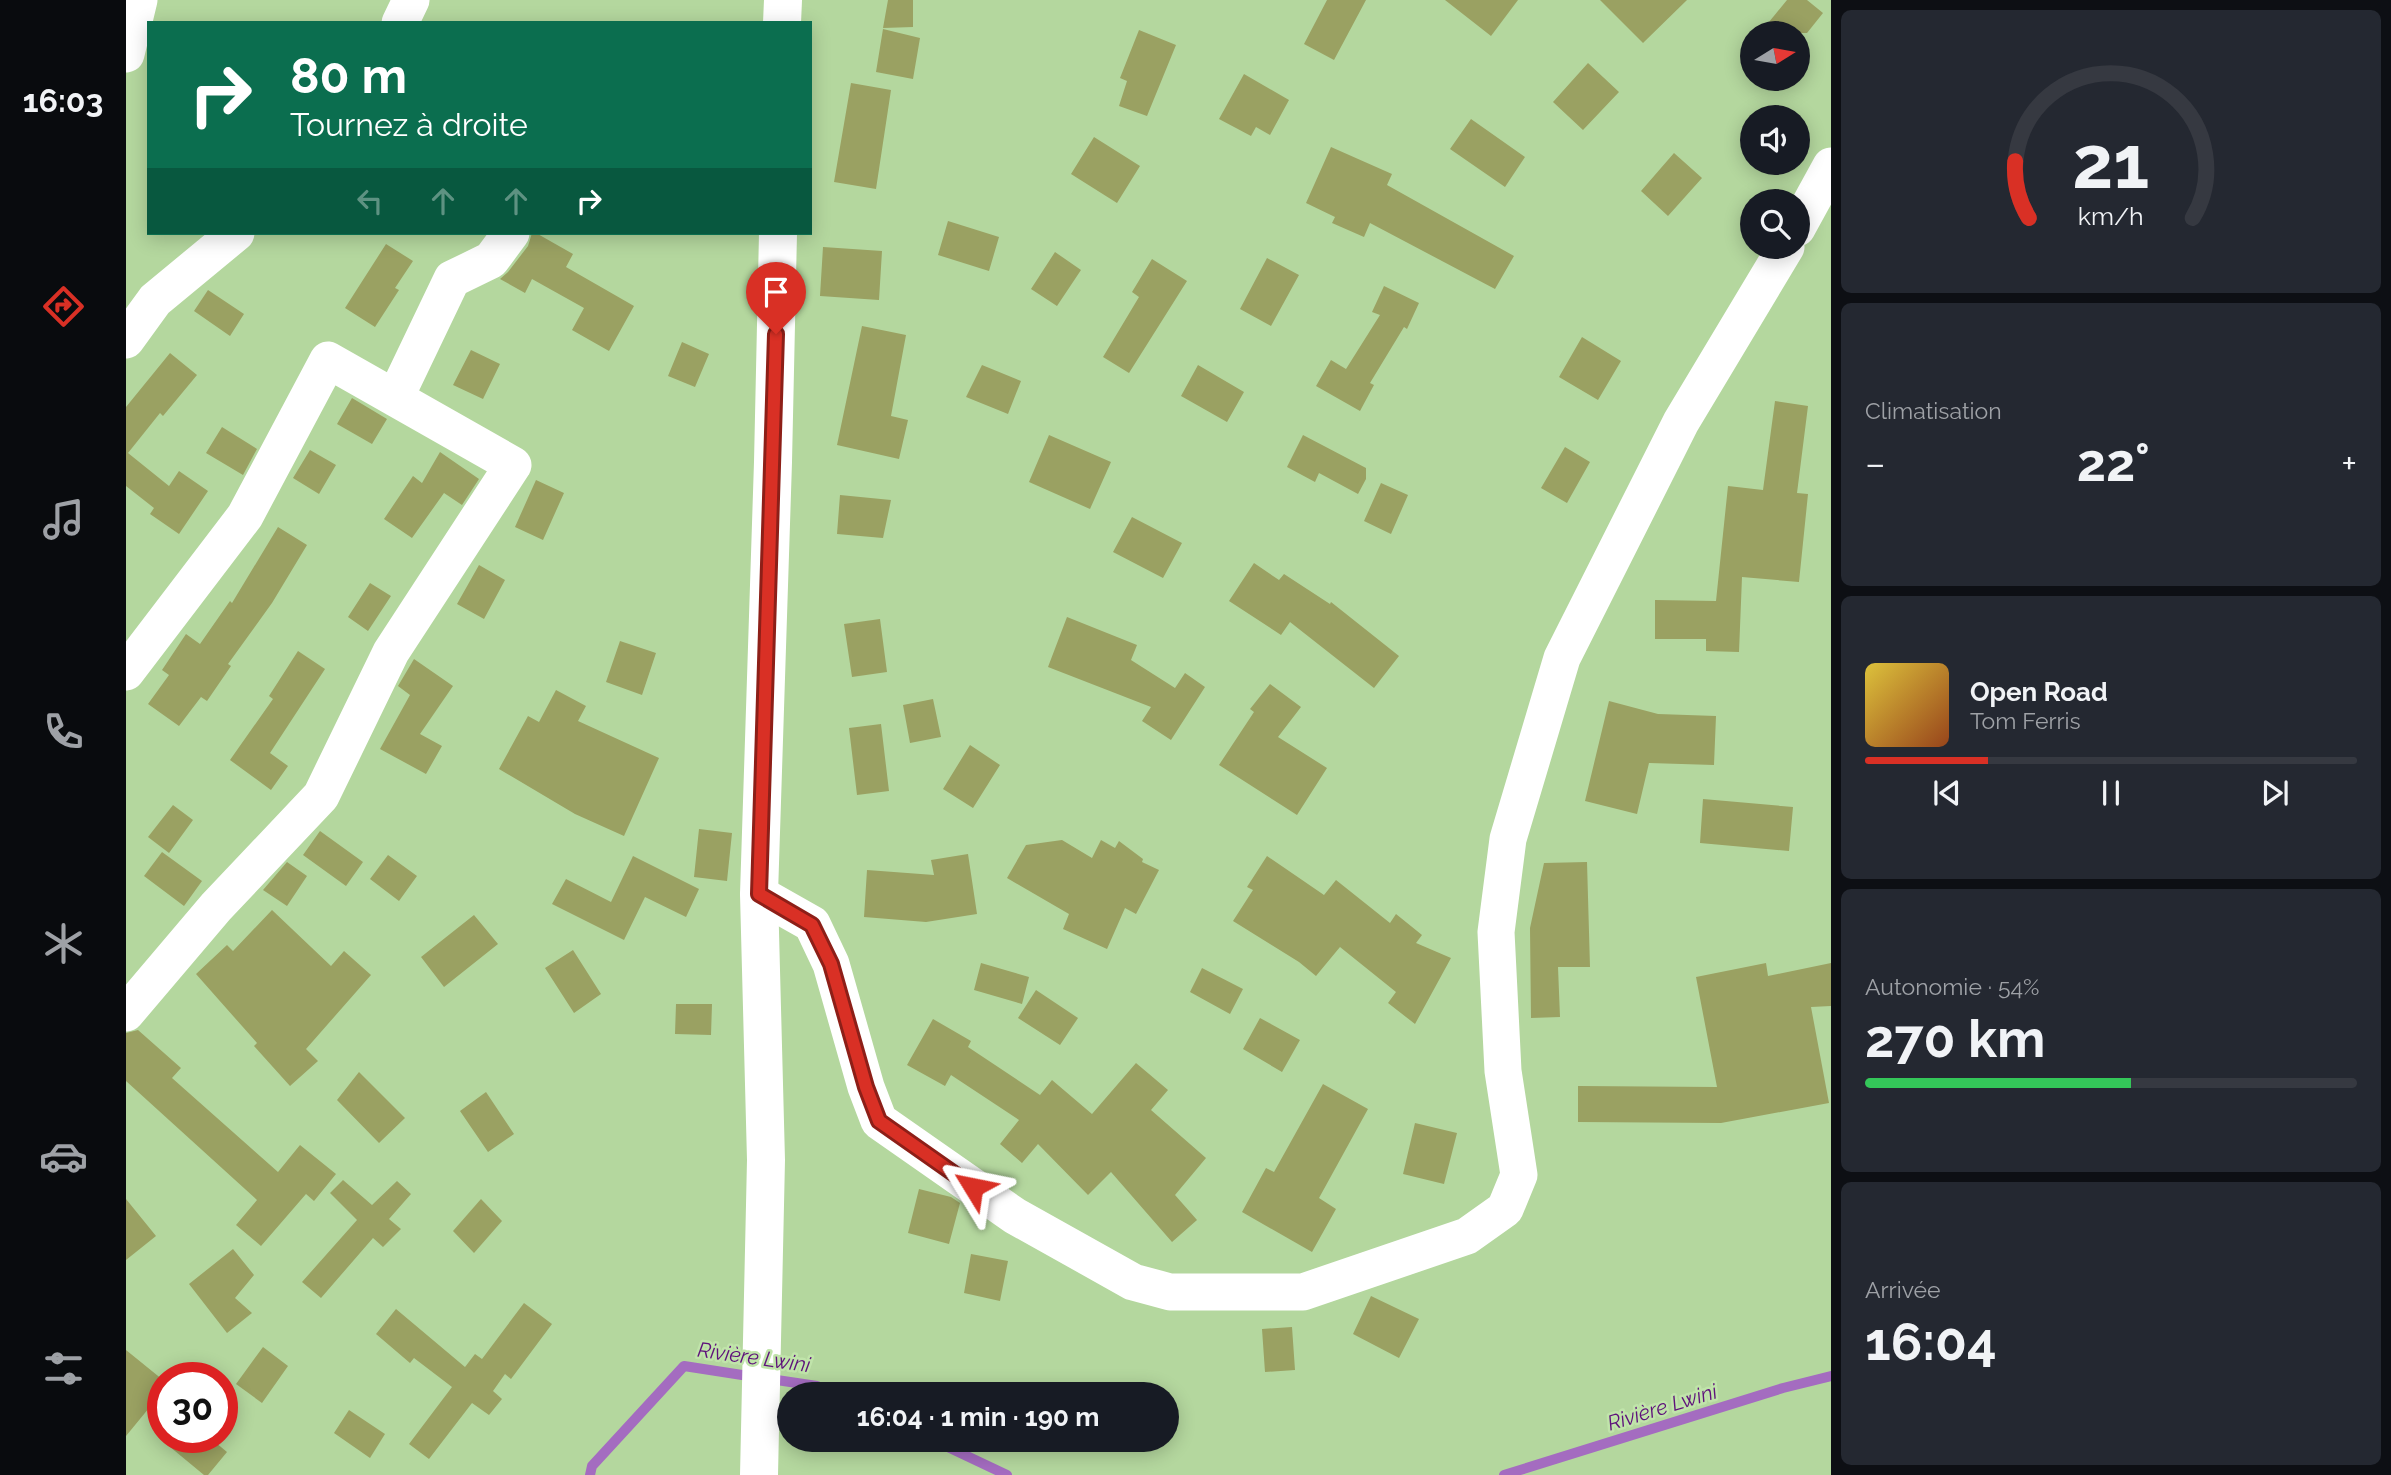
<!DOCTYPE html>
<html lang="fr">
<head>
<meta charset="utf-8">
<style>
	body { margin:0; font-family:Raleway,sans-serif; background:#242831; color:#f1f3f6; height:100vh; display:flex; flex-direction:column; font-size:26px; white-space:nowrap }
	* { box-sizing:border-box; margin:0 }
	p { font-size:23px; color:#9ea1a6 }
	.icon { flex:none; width:38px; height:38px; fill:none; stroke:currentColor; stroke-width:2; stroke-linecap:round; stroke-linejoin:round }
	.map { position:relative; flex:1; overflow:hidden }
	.drawer { display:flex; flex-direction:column; gap:10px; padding:10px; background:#0d0f14; width:560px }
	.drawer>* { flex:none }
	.banner { position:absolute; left:21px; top:21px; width:665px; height:214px; border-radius:0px; box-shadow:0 4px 18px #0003; background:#0b6e4f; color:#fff; overflow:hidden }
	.needle { width:46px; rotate:79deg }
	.controls { position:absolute; left:1614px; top:21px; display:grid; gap:14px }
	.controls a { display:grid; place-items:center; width:70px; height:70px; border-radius:50%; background:#171b24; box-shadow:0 4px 18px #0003; font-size:35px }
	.speed { position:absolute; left:21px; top:1362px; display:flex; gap:14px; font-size:35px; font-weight:700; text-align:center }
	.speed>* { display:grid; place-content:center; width:91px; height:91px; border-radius:50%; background:#171b24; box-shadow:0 4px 18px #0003; line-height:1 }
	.speed .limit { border:10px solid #d22; background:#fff; color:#111 }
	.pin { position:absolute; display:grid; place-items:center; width:60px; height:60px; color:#fff; margin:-72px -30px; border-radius:50% 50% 50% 0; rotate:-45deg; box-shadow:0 0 7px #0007 }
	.pin .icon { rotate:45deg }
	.me { position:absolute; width:77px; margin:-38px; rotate:305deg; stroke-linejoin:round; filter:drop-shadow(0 0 5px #0008) }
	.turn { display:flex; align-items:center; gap:24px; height:147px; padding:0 28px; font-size:32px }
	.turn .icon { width:91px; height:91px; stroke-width:2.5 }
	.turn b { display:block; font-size:49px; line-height:60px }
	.lanes { display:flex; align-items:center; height:66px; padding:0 28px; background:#0003; justify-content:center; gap:35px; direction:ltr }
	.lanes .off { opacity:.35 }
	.big { font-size:52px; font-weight:700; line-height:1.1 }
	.drawer .widget { flex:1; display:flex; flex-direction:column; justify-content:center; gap:10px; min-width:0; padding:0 24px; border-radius:10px; background:#242831 }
	.drawer .dial { align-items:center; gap:0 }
	.dial svg { height:182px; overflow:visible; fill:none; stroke:#363941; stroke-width:7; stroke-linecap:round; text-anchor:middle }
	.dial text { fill:#f1f3f6; stroke:none }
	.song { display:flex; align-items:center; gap:21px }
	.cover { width:84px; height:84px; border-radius:10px; background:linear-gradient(135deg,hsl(50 70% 55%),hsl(20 70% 35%)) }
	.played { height:7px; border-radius:4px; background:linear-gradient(90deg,#d93025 25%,#363941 25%) }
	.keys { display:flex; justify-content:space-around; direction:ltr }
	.heat { display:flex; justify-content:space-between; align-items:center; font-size:38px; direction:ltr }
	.charge { height:10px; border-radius:5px; background:linear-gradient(90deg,#34c759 54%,#363941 0) }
	.trip { position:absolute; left:651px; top:1382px; width:402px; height:70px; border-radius:35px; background:#171b24; box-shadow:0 4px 18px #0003; font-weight:700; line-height:70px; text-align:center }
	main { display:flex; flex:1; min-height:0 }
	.tabs { display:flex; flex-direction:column; width:126px; justify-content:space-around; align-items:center; background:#090b0e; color:#9ea1a6 }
	.tabs .icon { width:49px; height:49px }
	.tabs .on { color:#d93025 }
	.tabs b { font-size:32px; color:#f1f3f6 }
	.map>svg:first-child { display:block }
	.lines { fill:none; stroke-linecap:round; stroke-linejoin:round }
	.stream { stroke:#a46cc0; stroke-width:10 }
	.building { fill:#9aa162 }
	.minor { stroke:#fff; stroke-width:37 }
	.trunk { stroke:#fff; stroke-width:38 }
	.route-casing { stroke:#8d1f18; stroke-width:18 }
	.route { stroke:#d93025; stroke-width:12 }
	.labels { text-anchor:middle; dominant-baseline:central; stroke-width:5; stroke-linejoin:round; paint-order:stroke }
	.water-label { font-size:21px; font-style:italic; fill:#5e117b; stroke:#c0e4aa }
</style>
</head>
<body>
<main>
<nav class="tabs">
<b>16:03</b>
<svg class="icon on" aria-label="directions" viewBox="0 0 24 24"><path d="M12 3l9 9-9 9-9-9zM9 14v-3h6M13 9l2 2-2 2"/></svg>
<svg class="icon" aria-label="music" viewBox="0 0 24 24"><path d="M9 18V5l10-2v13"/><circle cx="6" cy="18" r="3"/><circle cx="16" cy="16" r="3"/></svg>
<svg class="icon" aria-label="phone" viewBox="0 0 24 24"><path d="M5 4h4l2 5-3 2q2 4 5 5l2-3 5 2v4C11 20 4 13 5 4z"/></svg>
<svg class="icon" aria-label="climate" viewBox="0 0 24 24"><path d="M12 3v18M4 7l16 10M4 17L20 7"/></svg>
<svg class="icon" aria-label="car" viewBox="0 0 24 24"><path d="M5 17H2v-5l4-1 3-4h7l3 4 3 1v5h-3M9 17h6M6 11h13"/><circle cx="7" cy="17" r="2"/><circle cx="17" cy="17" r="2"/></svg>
<svg class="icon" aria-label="filters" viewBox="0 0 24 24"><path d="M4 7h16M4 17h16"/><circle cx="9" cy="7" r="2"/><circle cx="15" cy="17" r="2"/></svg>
</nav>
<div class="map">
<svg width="1705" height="1475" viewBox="0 0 1705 1475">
	<rect width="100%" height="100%" fill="#b4d79e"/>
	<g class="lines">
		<!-- stream -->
		<path class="stream" d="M644 1379 691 1386 710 1395
			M807 1440 881 1475
			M464 1475 466 1466 558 1366 629 1377
			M1378 1475 1657 1388 1705 1376"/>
	</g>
	<!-- building -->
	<path class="building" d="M762 0H787V27L757 28Z
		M1201 0H1240L1208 60 1178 44Z
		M1319 0H1392L1365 36Z
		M1474 0H1561L1517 43Z
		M1661 0H1681L1697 13 1681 33H1634Z
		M757 29 794 38 787 79 750 72Z
		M1013 30 1050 45 1021 116 993 106 1001 81 994 78Z
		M1462 63 1493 92 1457 130 1427 102Z
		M1118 74 1163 100 1144 135 1130 127 1125 136 1093 119Z
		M725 83 765 90 750 189 708 182Z
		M1345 119 1399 157 1379 187 1324 149Z
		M968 137 1014 166 991 203 945 174Z
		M1205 147 1266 174 1261 185 1388 256 1369 289 1244 223 1238 237 1206 223 1209 217 1180 203Z
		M1548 153 1576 178 1542 216 1515 191Z
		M822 221 873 237 863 271 812 255Z
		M406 233H410L447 254 440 267 508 306 483 351 446 330 458 308 406 279 399 293 374 279 382 272 402 246Z
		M260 244 287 261 269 288 273 290 249 327 219 308Z
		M697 247 756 251 753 300 694 296Z
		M929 252 955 270 931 306 905 289Z
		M1141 258 1173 275 1145 326 1114 309Z
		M1026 259 1061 281 1003 373 977 357 1013 297 1006 292Z
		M1258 286 1293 303 1281 329 1278 327 1244 383 1248 385 1234 411 1190 386 1205 360 1220 369 1254 315 1246 312Z
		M82 290 118 314 104 336 68 311Z
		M736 326 780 335 765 416 782 420 773 459 711 445Z
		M1456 337 1495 361 1472 400 1433 377Z
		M556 342 583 354 569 387 542 376Z
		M345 350 374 364 357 399 327 385Z
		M44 353 71 375 37 416 34 413 2 453 43 486 53 471 82 491 53 534 24 514 28 508 0 486V407Z
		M856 365 895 381 882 414 840 397Z
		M1072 365 1118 392 1101 422 1055 396Z
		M226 398 261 419 246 444 211 424Z
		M1649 401 1682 406 1671 493 1682 494 1673 582 1616 577 1613 652 1580 651V639H1529V600L1590 601 1602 486 1637 490Z
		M96 427 131 449 117 475 80 453Z
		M923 435 985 462 964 509 903 482Z
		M1177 435 1240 468V479L1232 494 1193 473 1189 482 1161 467Z
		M1439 447 1464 462 1441 503 1415 488Z
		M184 450 210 465 193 494 167 478Z
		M314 452 353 479 336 505 318 493 286 538 258 519 287 476 296 483Z
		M410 480 438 493 417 540 389 527Z
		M1255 483 1282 495 1265 534 1238 521Z
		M714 495 765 500 757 538 711 534Z
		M1006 517 1056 543 1037 578 987 552Z
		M152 527 181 545 146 603 102 664 105 666 81 701 75 697 53 726 22 704 43 675 36 670 60 634 74 644 104 601 106 603Z
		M1128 563 1153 580 1158 574 1204 604 1205 602 1273 656 1248 688 1164 622 1155 635 1103 601Z
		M353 565 379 580 358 619 331 604Z
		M244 583 265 596 242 631 222 617Z
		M941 617 1011 645 1005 660 1049 688 1059 673 1079 687 1045 740 1016 721 1025 707 922 667Z
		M754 619 761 672 726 677 718 624Z
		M494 641 530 653 516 695 480 682Z
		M172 651 199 669 144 753 162 766 145 790 104 760 147 699 143 696Z
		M288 659 327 686 294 734 316 746 300 774 254 749 284 695 272 686Z
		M1144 684 1175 707 1152 737 1201 768 1171 815 1093 765 1128 712 1124 709Z
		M430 690 460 706 452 721 533 758 498 836 449 814 373 769 402 716 413 722Z
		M807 699 815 737 784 743 777 705Z
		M1483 701 1532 714 1590 716 1588 765 1523 763 1511 814 1459 801Z
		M755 724 763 791 731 795 723 728Z
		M844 745 874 765 847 808 817 789Z
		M1577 799 1667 807 1663 851 1574 843Z
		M47 805 67 820 43 853 22 837Z
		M573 829 606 833 601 881 568 877Z
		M194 831 237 862 220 886 177 855Z
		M936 840 966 858 975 840 989 848 993 841 1017 859 1016 862 1033 870 1010 914 999 908 981 949 937 929 943 914 881 878 900 845Z
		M36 852 76 881 58 906 18 876Z
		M842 854 851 914 800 922 738 917 741 870 808 875 805 860Z
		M262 855 291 876 273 901 244 879Z
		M507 856 573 889 560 917 519 897 498 940 426 904 440 879 485 902Z
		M1141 856 1198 895 1210 880 1264 923 1270 914 1296 935 1290 943 1325 958 1289 1024 1262 1003 1270 992 1214 947 1190 976 1173 962 1107 921 1127 890 1121 887Z
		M161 862 181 876 161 906 137 890Z
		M1461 862 1464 967H1432L1434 1017 1405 1018 1404 928 1418 863Z
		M146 910 205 966 218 951 245 975 180 1049 192 1061 164 1086 128 1046 131 1043 70 974 101 945 107 951Z
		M348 915 372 944 318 987 295 957Z
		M447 950 475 994 448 1013 419 968Z
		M855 963 903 977 896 1004 848 990Z
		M1640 963 1642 976 1705 963V1006L1685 1007 1703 1103 1595 1123 1452 1122V1086L1591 1087 1570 977Z
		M1076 968 1117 989 1104 1014 1064 992Z
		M910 990 952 1018 934 1045 892 1018Z
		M550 1004H586L585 1035 549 1034Z
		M1134 1018 1174 1040 1156 1072 1117 1049Z
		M807 1019 845 1041 842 1047 914 1095 926 1080 966 1114 1010 1063 1042 1090 1025 1110 1080 1158 1049 1195 1071 1220 1046 1242 985 1172 962 1195 912 1144 896 1163 874 1144 893 1120 825 1075 819 1086 781 1065Z
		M12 1030 55 1068 46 1078 152 1172 174 1145 210 1174 188 1201 180 1194 135 1246 110 1225 131 1200 0 1081V1033Z
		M233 1072 279 1118 253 1143 211 1100Z
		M1197 1084 1242 1109 1193 1198 1210 1209 1186 1252 1116 1212 1140 1168 1148 1172Z
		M360 1092 388 1134 362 1152 334 1111Z
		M1289 1123 1331 1133 1318 1184 1277 1174Z
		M217 1180 246 1205 271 1181 285 1194 263 1219 275 1229 257 1247 247 1238 195 1298 176 1282 231 1220 204 1193Z
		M793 1189 825 1197 834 1203 823 1244 782 1233Z
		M0 1199 30 1236 0 1260Z
		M355 1199 376 1221 348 1253 327 1231Z
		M107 1249 128 1275 109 1298 126 1313 101 1333 63 1284Z
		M845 1254 882 1261 874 1301 838 1293Z
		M1245 1296 1293 1319 1273 1358 1227 1334Z
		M398 1303 426 1324 385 1379 379 1374 367 1391 376 1399 363 1415 346 1403 303 1459 283 1444 326 1387 288 1358 284 1363 250 1334 270 1309 339 1367 349 1354 356 1359Z
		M1166 1327 1169 1370 1139 1372 1136 1329Z
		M137 1347 162 1366 136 1403 110 1384Z
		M0 1350 37 1380V1391L0 1436Z
		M223 1410 259 1434 244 1458 208 1433Z
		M32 1437H83L101 1452 82 1475H78Z"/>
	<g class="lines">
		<!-- minor -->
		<path class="minor" d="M274 23 285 0
			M0 54 13 0
			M1671 228 1705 166
			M0 340 29 300 110 233
			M269 398 326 279 365 260 385 233
			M0 672 119 516 202 360 387 465 265 652 195 796 90 907 0 1013
			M633 894 686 924 705 964 740 1087 753 1121 889 1216 1007 1282 1044 1292H1177L1341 1236 1379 1209 1393 1175 1377 1071 1370 932 1382 839 1436 658 1555 422 1660 247"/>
		<!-- trunk -->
		<path class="trunk" d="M656 23 657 0
			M633 1475 640 1160 633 894 647 462 652 233"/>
	</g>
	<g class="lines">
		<defs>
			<path id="route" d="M650 334 633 894 686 925 705 964 740 1087 753 1121 847 1187"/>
		</defs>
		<!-- route casing -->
		<use href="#route" class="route-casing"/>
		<!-- route -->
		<use href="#route" class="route"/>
	</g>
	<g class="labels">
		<!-- water labels -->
		<g class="water-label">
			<text transform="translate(628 1357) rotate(8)">Rivière Lwini</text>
			<text transform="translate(1536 1407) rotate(-17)">Rivière Lwini</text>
		</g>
	</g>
</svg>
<div class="controls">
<a><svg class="needle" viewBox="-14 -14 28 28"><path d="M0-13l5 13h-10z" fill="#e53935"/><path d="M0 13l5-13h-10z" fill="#9ea1a6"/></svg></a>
<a><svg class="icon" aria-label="sound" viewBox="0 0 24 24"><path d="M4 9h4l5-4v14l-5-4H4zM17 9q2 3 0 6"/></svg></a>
<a><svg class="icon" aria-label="search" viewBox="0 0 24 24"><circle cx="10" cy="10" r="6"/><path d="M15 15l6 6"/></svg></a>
</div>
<div class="speed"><div class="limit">30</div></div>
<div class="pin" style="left:650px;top:334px;background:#d93025"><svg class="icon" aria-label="arrive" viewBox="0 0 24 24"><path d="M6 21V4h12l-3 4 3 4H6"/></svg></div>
<svg class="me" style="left:847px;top:1187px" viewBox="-20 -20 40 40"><path d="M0-17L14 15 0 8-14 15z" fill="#d93025" stroke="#fff" stroke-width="4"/></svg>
<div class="trip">16:04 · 1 min · 190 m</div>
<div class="banner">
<div class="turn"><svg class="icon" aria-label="right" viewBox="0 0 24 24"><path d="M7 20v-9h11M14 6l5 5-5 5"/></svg><div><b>80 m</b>Tournez à droite</div></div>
<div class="lanes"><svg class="icon off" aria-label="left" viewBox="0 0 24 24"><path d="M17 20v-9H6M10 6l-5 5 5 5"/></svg><svg class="icon off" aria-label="ahead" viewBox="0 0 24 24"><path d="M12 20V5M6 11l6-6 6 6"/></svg><svg class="icon off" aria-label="ahead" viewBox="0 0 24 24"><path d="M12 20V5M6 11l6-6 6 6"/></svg><svg class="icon" aria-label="right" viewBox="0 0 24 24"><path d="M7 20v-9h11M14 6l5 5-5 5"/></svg></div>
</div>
</div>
<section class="drawer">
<div class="widget dial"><svg viewBox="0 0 100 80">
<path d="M14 69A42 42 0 1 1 86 69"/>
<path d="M14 69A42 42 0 0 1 8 44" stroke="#d93025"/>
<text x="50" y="56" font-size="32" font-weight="700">21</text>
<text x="50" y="72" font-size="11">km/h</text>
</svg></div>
<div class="widget"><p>Climatisation</p>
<div class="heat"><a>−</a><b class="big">22°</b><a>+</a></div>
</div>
<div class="widget">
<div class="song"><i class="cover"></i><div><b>Open Road</b><p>Tom Ferris</p></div></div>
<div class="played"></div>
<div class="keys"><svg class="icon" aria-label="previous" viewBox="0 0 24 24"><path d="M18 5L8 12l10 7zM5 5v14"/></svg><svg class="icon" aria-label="pause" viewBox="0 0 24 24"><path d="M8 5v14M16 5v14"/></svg><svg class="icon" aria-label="next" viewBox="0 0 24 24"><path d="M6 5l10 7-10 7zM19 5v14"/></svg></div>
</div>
<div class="widget"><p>Autonomie · 54%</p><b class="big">270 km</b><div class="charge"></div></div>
<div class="widget"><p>Arrivée</p><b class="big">16:04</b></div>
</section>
</main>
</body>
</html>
